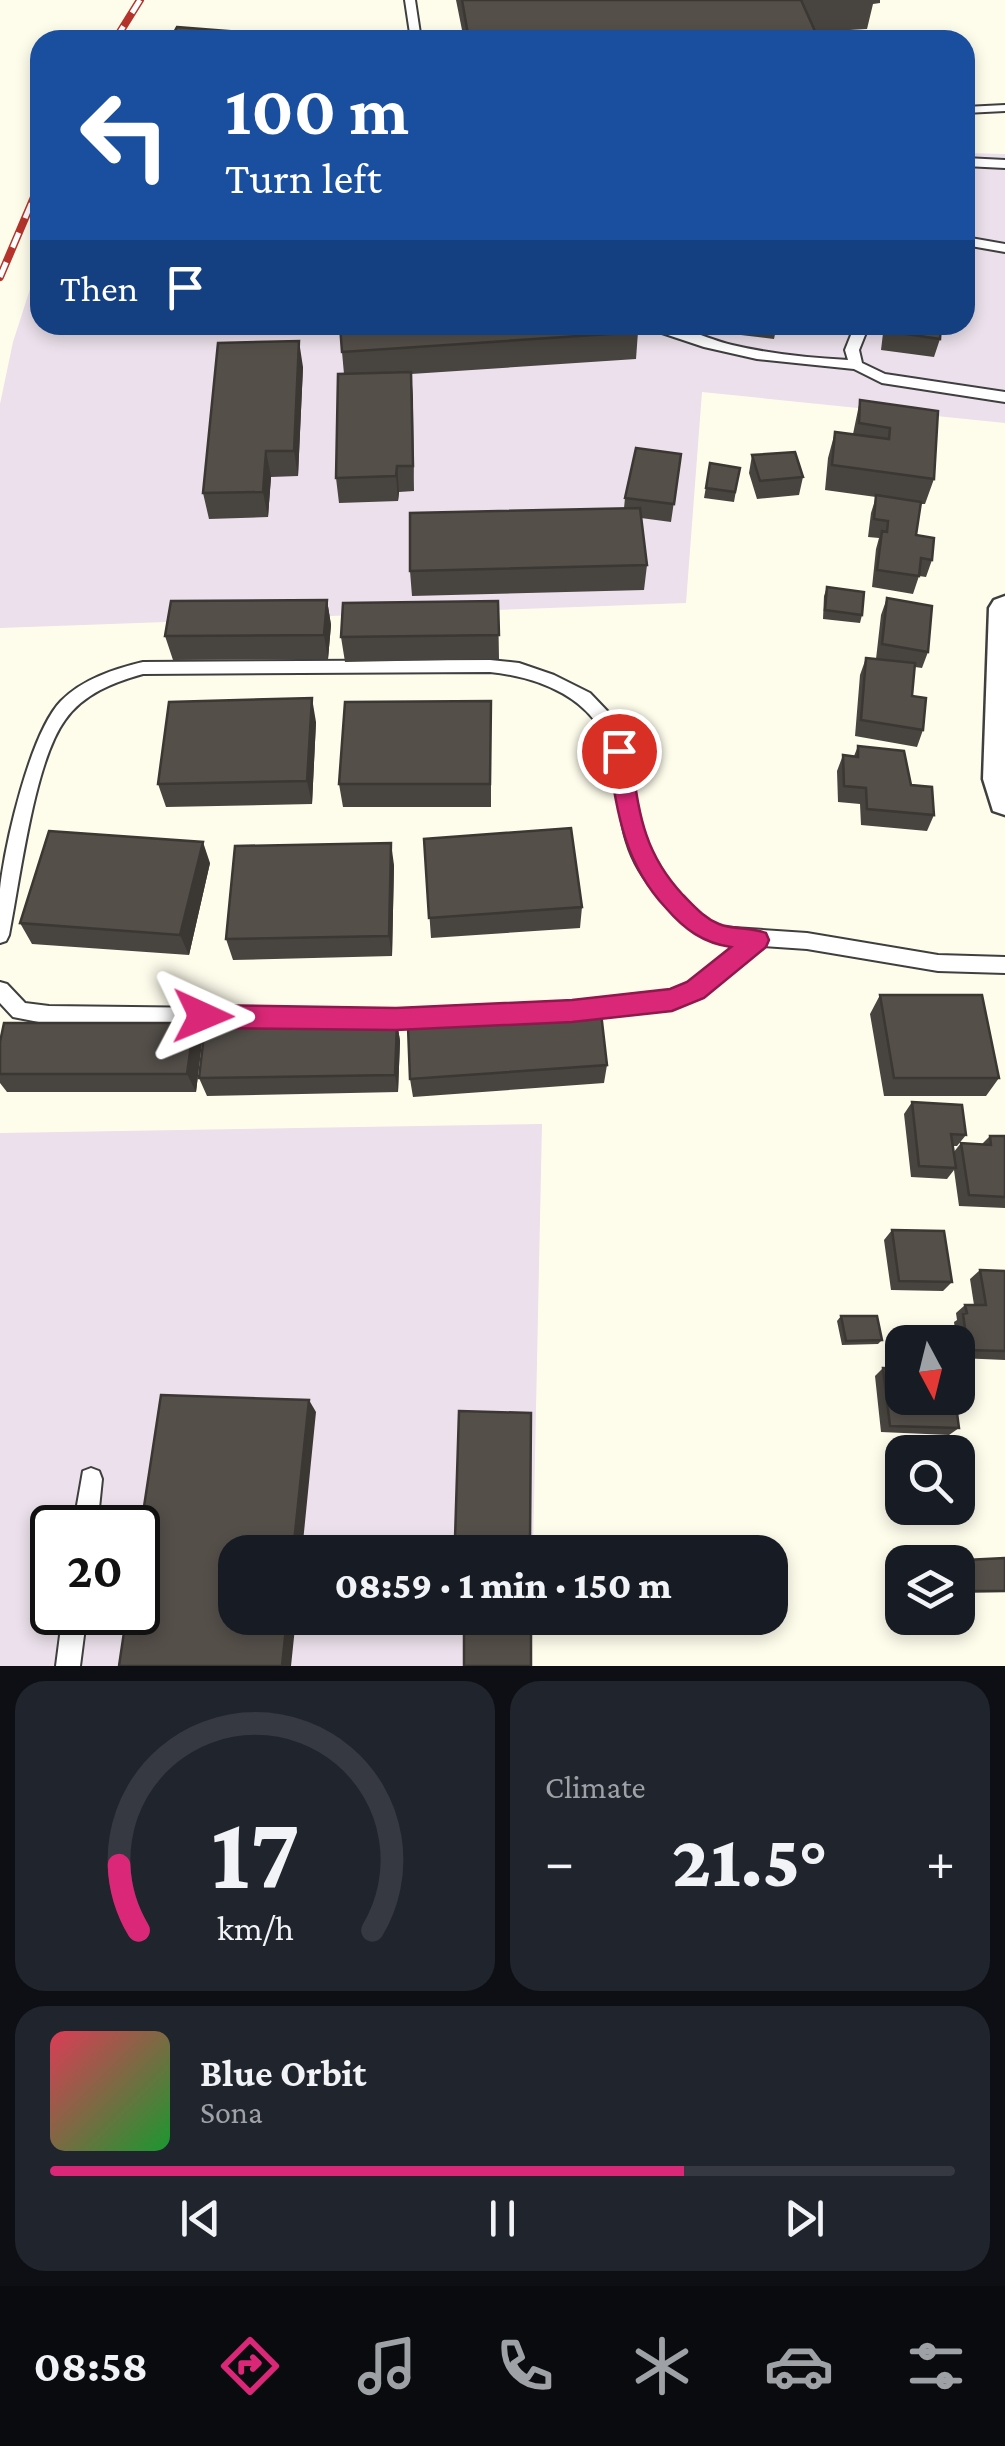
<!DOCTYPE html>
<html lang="en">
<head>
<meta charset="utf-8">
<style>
	body { margin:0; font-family:"Crimson Pro",serif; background:#20242c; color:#f1f3f6; height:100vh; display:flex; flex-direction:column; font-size:38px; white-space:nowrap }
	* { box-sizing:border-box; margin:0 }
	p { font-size:32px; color:#9ea1a6 }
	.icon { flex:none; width:55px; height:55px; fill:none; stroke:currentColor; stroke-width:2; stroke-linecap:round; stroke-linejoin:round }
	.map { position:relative; height:1666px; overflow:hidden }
	.details { display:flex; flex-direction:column; gap:15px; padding:15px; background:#0d0f14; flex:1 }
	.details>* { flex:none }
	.top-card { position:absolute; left:30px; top:30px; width:945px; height:305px; border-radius:30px; box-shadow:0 5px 15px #0003; background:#1a4fa0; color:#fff; overflow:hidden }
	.needle { width:65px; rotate:173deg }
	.controls { position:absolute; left:885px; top:1325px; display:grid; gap:20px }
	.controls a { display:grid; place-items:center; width:90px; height:90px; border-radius:20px; background:#171b24; box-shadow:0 5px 15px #0003; font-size:50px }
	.speed { position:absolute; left:30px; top:1505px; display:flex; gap:20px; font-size:50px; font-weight:700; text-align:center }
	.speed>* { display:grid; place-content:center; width:130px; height:130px; border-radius:50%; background:#171b24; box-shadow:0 5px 15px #0003; line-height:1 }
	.speed .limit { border:5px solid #111; border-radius:15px; background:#fff; color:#111 }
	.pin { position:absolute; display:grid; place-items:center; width:85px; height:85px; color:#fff; margin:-42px; border:5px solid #fff; border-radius:50%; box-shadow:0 2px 10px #0007 }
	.me { position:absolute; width:110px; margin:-55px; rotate:91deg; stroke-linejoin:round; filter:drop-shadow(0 0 8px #0008) }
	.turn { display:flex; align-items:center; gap:35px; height:210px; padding:0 30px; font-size:45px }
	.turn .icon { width:130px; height:130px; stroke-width:2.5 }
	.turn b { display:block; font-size:70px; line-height:85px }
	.then { display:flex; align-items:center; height:95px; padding:0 30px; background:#0003; gap:20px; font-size:38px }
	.big { font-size:75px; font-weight:800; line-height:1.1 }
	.details .card { flex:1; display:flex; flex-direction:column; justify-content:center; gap:15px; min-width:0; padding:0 35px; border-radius:30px; background:#20242c }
	.details .dial { align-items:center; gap:0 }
	.dial svg { height:260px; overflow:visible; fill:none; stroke:#363941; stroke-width:7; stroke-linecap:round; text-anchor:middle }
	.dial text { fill:#f1f3f6; stroke:none }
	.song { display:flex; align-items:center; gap:30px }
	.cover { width:120px; height:120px; border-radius:15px; background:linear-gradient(135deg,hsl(350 70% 55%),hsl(130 70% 35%)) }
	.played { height:10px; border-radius:5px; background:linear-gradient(90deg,#db2777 70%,#363941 70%) }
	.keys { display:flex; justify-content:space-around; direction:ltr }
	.heat { display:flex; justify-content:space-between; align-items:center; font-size:55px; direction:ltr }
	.details .tiles { flex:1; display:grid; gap:15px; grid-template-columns:1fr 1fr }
	.card:last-child { grid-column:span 2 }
	.trip { position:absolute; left:218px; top:1535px; width:570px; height:100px; border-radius:30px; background:#171b24; box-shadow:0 5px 15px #0003; font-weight:800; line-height:100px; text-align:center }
	.dock { display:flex; height:160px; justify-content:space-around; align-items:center; background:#090b0e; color:#9ea1a6 }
	.dock .icon { width:70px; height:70px }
	.dock .selected { color:#db2777 }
	.dock b { font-size:45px; color:#f1f3f6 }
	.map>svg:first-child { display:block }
	.industrial { fill:#ebe0eb; fill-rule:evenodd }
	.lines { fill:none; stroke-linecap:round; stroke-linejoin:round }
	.service-casing { stroke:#3f3f3f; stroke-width:4 }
	.minor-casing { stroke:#3f3f3f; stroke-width:5 }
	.service { fill:#fff; fill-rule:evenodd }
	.minor { fill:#fff; fill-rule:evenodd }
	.rail-casing { stroke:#b5342b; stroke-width:8 }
	.rail { stroke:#fff; stroke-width:5; stroke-dasharray:16; stroke-linecap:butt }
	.wall { fill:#48443f }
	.shaded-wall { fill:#3b3733 }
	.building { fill:#544f49; stroke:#3b3733; stroke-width:2.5 }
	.route { fill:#db2777; stroke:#8e194d; stroke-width:2.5 }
</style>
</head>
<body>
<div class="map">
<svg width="1005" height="1666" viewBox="0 0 1005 1666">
	<rect width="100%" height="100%" fill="#fefdec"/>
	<!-- industrial -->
	<path class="industrial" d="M965 153 1005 154V423L702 392 686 603 0 628V404L13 342 40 258V325H965Z
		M542 1124 533 1552H235V1618H532L531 1666H0V1133ZM52 1528H138V1612H52Z"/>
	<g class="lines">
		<defs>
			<path id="service" d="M405 0H415L421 40H411Z
				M1005 105V111L965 113V107Z
				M965 158 1005 160V168L965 166Z
				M965 237 1005 244V252L965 245Z
				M656 325C681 325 707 339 732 345 770 354 809 358 848 360L845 350 855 325H869L859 350 862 363 885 374 1005 392V402L882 383 854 369 757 359 704 347 656 331Z
				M490 660 519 663 554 675 590 693 612 716 627 751 639 824 648 853 662 877 697 913 719 927 807 933 938 955 1005 957V973L938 971 807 949 763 946 702 996 679 1006 572 1020 396 1028 49 1024 13 1017 0 1003V982L7 984 25 1003 49 1006 396 1010 572 1002 671 992 688 984 738 945C708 943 693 933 672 911 656 894 641 877 632 856 617 822 620 785 610 751 595 698 539 677 490 672L143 674C114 682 83 694 65 720 34 762 20 880 9 935L6 941 0 943C0 925 0 907 0 889 5 844 30 733 61 701 83 679 114 669 143 662Z
				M91 1468 99 1471 102 1479 97 1528H73L83 1471Z
				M63 1612H87L80 1666H56Z"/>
			<path id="minor" d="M1005 596V815L993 811 983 779 989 608 994 600Z"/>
		</defs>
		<!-- service casing -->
		<use href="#service" class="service-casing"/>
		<!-- minor casing -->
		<use href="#minor" class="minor-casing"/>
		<!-- service -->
		<use href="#service" class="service"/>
		<!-- minor -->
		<use href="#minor" class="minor"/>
		<defs>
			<path id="rail" d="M115 40 140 0
				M0 277 40 183"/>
		</defs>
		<!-- rail casing -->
		<use href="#rail" class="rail-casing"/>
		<!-- rail -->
		<use href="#rail" class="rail"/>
	</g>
	<!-- wall -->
	<path class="wall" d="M456 0H880V3L873 4 867 29 815 32 819 40H464Z
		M725 325H777L774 339 724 333Z
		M884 325H941L940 339 934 357 881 350Z
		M638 332 636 359 411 374 414 491 399 492 398 501 339 503 336 478 344 374 342 352Z
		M303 367 298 476 271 477 268 517 209 519 203 493Z
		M860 400 938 411 934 479 925 504H921L916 535 932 560 926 577 919 576 913 594 872 587 876 549 879 538 868 537 871 513 876 497 825 490 828 458 835 432 853 434Z
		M681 454 671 522 641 518 647 565 644 590 412 596 410 571 624 508 625 498Z
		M752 455 803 477 799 495 757 499 749 473Z
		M710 463 740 468 734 502 704 498Z
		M827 587 862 615 860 623 823 619 824 596Z
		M887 598 928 652 922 668 915 667 912 696 923 730 917 747 855 736 860 675 866 658 876 659 881 615Z
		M327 600 331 625 328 659 173 660 165 636Z
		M498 601 499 659 345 662 341 637Z
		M491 701V807H343L339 784Z
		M316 722 312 804 166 807 158 784Z
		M858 746 911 785 934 815 927 831 861 825 860 804 838 802 837 771 843 755 854 756Z
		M424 839 582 907 580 928 431 938Z
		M210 863 189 955 32 944 20 923Z
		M394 865 392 956 233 960 226 939Z
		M880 995 999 1078 986 1096H884L870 1014Z
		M397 1022 400 1041 398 1092 207 1096 199 1078Z
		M194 1023 202 1042 196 1092H7L0 1083V1042Z
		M607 1065 604 1083 413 1097 410 1079Z
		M912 1102 966 1135 957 1146H953V1153L961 1143 982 1144 990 1136H1005V1208L959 1206 954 1170 947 1179 911 1177 904 1114Z
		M892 1230 952 1282 943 1291 891 1290 884 1240Z
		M980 1270 1005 1271V1360L959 1358 954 1322 957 1320 956 1313 965 1305H974L970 1279Z
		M841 1316 882 1340 878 1344 842 1345 837 1321Z
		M883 1368 959 1428 949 1435 881 1432 875 1376Z
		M455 1539 530 1541V1545L456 1544Z
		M1005 1558V1592L958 1593V1562H942Z"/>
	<!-- shaded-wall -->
	<path class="shaded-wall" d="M299 341 303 367 298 476 294 451Z
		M411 372 413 398 414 491 413 466Z
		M266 451 271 477 268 517 263 492Z
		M397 466 399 492 398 501 396 476Z
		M327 600 331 625 328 659 324 635Z
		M312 698 316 722 312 804 307 781Z
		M203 842 210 863 189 955 180 935Z
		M391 843 394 865 392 956 389 936Z
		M397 1022 400 1041 398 1092 395 1075Z
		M194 1023 202 1042 196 1092 187 1074Z
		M309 1400 316 1412 302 1552H293Z
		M287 1618H296L291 1666H282Z"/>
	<!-- building -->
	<path class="building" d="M462 0H803H801L819 40H469Z
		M177 27 242 32 238 40H170Z
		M340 325H637L638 332 342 352Z
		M887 325H941L940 339 886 331Z
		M299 341 294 451H266L263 492 203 493 218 343Z
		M411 372 413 466H397L396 476 336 478 338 374Z
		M860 400 938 411 934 479 832 465 835 432 889 439 890 428 859 423Z
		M636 448 681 454 674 504 625 498Z
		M795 452 803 477 760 481 752 455Z
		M710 463 740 468 735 492 706 488Z
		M876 495 921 502 916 535 934 538 932 560 921 558 919 576 877 570 882 531 887 532 888 521 874 519Z
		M640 508 647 565 410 571V513Z
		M827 587 864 592 862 615 825 610Z
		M887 598 932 606 928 652 882 644Z
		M327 600 324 635 165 636 171 601Z
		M498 601 499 635 341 637 343 603Z
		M866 658 915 663 912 696 926 698 923 730 861 720Z
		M312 698 307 781 158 784 169 702Z
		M491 701 490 784H339L345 702Z
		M858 746 904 751 911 785 932 787 934 815 867 809 866 788 844 786 843 755 858 757Z
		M571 828 582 907 429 918 424 839Z
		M49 831 203 842 180 935 20 923Z
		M391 843 389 936 226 939 235 846Z
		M880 995H982L999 1078H894Z
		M601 1013 607 1065 410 1079 408 1027Z
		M397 1022 395 1075 199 1078 205 1026Z
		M4 1023H194L187 1074H0V1042Z
		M912 1102 962 1105 966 1135 951 1134 956 1168 919 1166Z
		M990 1136H1005V1197L969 1195 961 1143 991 1145Z
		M892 1230 944 1231 952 1282 899 1281Z
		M980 1270 1005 1271V1351L968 1350 963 1314 967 1313 965 1305H986Z
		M841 1316H877L882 1340 846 1341Z
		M883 1368 902 1369V1398H955L959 1428 890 1426Z
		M161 1395 309 1400 293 1552H235V1618H287L282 1666H119L127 1612H138V1546Z
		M459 1411 531 1413 530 1541 455 1539Z
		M1005 1558V1591H958V1562H946V1561Z
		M464 1627 531 1628V1666H464Z"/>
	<!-- route -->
	<path class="route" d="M619 742 630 751C639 809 641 850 683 895 694 906 704 918 719 924 734 930 751 927 766 933L769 940 766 947 704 998 672 1011 572 1022 396 1030 203 1028 195 1024 191 1016 195 1009 203 1005 396 1008 572 1000 670 989 687 982 731 947C703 943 684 929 666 908 623 862 617 811 608 751Z"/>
</svg>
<div class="controls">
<a><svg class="needle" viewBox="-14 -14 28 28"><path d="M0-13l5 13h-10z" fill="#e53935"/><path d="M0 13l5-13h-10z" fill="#9ea1a6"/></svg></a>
<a><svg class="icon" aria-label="search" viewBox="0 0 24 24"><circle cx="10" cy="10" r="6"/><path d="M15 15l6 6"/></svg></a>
<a><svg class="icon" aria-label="layers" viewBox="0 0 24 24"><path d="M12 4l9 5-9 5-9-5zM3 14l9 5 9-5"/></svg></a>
</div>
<div class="speed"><div class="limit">20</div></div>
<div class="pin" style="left:619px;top:751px;background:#d93025"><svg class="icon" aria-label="arrive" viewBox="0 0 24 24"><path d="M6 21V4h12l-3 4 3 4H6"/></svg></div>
<svg class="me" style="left:203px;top:1016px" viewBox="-20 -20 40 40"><path d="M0-17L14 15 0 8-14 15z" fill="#db2777" stroke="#fff" stroke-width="4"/></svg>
<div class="trip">08:59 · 1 min · 150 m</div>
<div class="top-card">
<div class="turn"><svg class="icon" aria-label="left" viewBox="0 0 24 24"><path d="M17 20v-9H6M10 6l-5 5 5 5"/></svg><div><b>100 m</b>Turn left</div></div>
<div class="then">Then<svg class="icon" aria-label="arrive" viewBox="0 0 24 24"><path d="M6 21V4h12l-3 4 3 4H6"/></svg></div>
</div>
</div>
<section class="details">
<div class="tiles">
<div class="card dial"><svg viewBox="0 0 100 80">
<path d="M14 69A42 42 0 1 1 86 69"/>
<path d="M14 69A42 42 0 0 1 8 49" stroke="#db2777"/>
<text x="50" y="56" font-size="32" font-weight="700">17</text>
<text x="50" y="72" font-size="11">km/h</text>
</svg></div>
<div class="card"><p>Climate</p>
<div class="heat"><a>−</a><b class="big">21.5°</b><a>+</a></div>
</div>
<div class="card">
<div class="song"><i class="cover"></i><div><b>Blue Orbit</b><p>Sona</p></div></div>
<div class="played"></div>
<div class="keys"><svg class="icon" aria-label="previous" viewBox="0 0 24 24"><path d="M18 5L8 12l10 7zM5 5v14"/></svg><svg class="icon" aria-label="pause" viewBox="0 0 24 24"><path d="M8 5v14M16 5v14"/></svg><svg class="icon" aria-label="next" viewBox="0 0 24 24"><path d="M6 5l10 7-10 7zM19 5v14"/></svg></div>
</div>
</div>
</section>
<nav class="dock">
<b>08:58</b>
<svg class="icon selected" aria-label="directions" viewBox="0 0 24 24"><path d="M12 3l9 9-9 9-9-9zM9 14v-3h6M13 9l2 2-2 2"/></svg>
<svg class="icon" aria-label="music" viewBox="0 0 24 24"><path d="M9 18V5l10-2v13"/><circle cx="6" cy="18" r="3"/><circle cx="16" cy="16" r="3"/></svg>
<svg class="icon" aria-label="phone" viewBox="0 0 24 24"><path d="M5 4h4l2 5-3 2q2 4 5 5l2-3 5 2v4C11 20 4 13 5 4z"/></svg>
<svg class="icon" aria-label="climate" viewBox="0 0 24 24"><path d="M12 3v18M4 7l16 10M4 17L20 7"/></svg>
<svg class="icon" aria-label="car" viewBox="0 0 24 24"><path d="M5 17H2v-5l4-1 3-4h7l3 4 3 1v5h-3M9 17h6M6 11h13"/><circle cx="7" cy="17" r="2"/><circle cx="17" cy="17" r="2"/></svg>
<svg class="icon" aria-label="filters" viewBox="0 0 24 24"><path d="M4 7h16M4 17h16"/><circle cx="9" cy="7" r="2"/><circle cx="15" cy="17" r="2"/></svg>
</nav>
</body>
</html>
